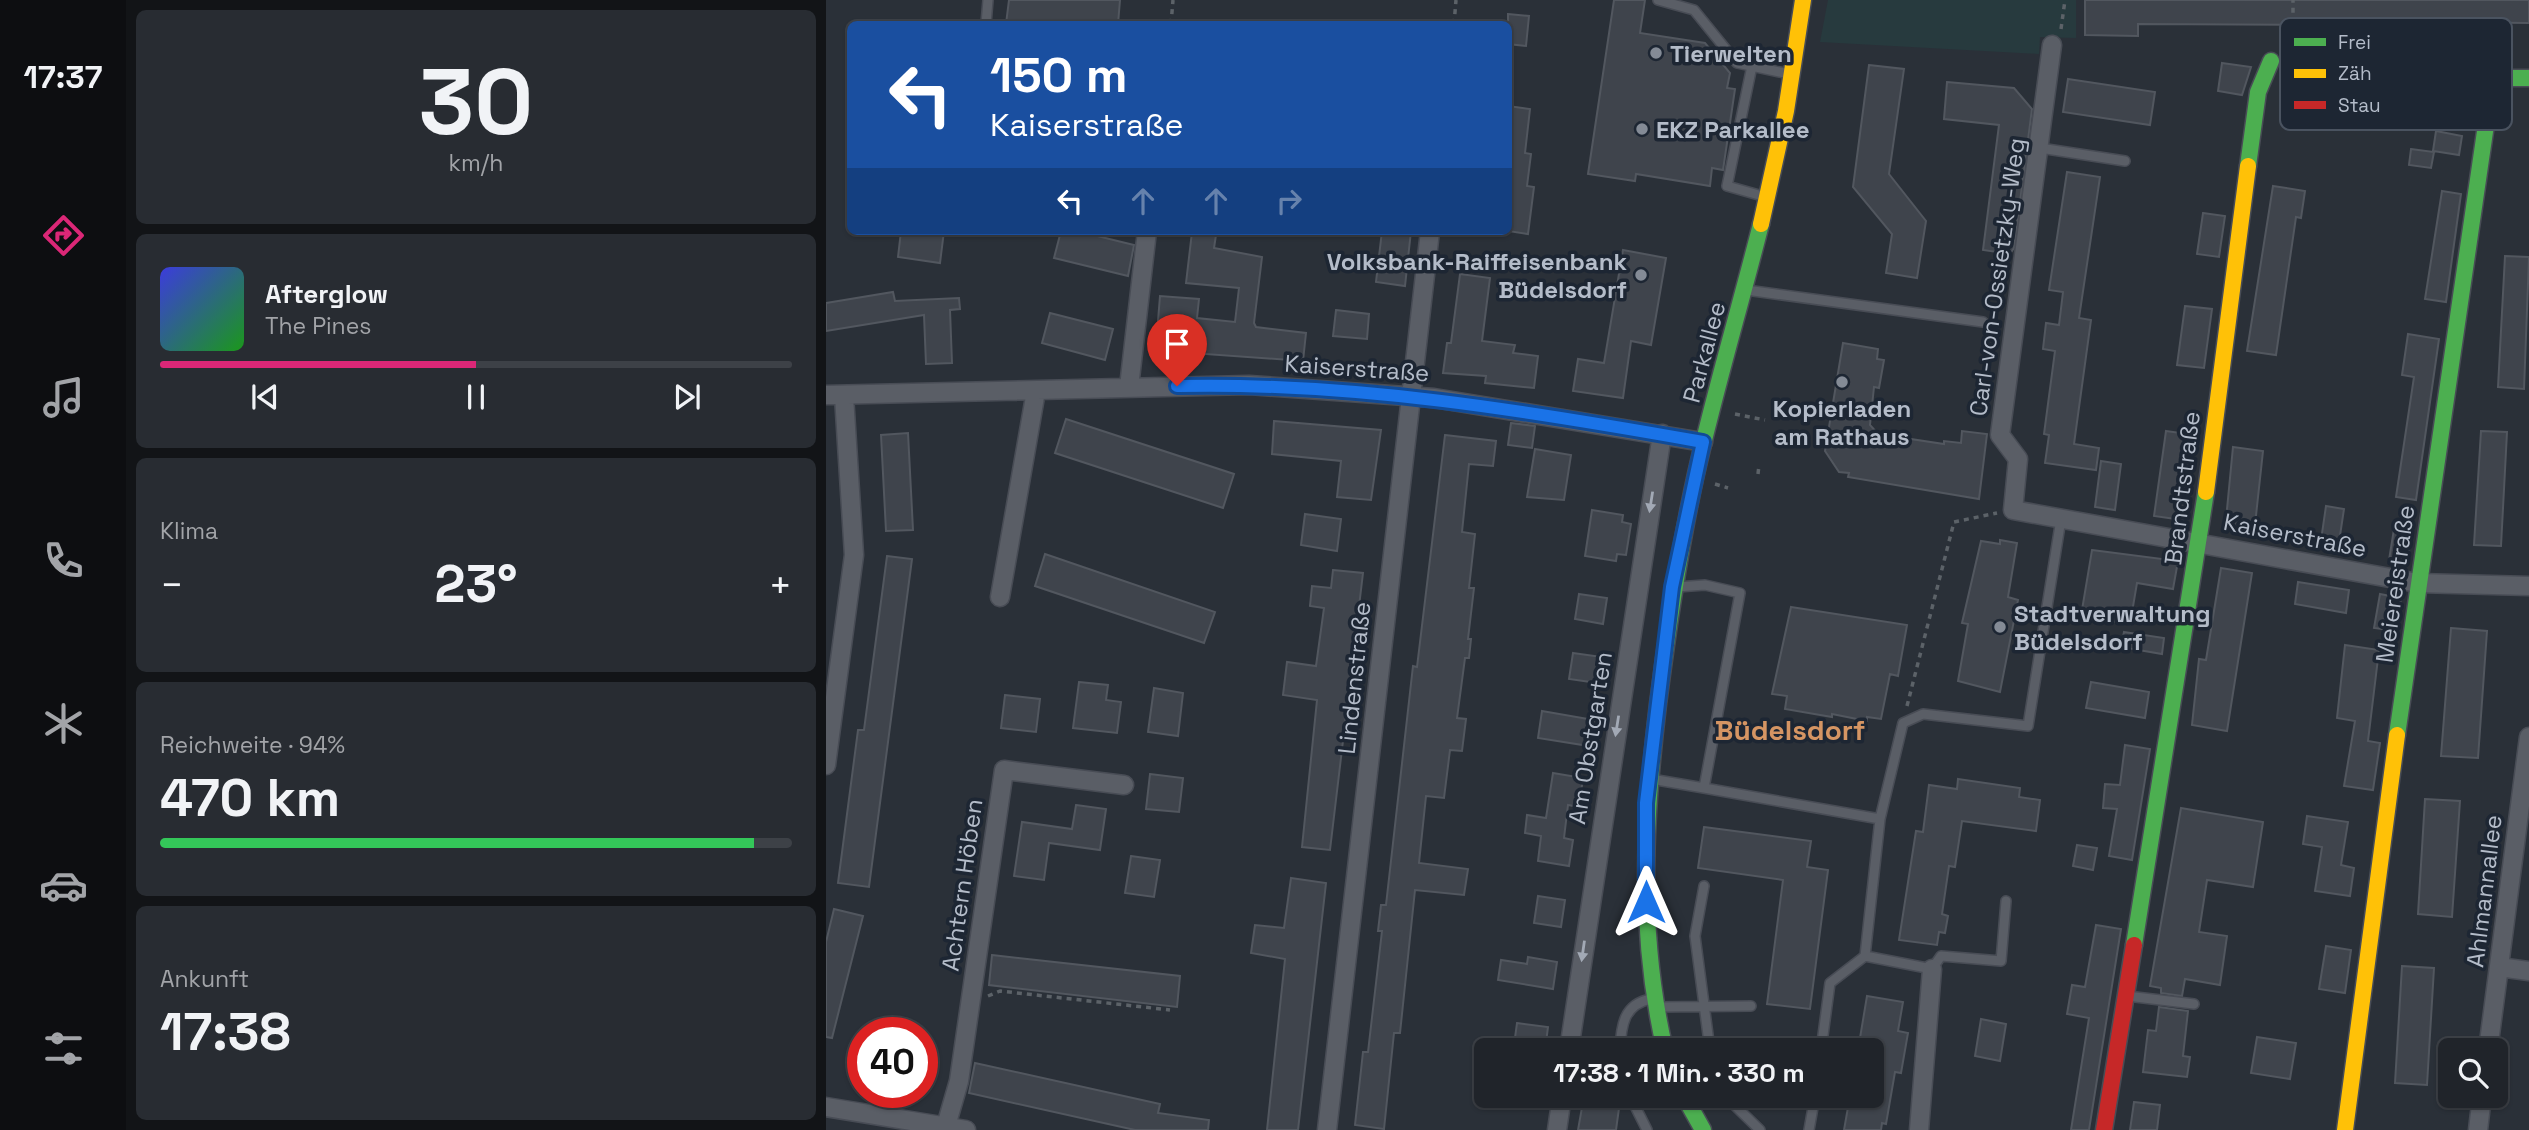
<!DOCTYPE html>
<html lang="de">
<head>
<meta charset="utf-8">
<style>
	body { margin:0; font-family:"Space Grotesk",sans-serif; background:#282c32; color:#f1f3f6; height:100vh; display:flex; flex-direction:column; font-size:26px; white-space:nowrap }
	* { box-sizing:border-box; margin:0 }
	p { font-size:23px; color:#a2a4a8 }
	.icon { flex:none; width:38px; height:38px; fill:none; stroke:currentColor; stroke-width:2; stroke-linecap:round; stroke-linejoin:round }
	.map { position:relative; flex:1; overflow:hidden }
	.details { display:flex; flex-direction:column; gap:10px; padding:10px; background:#121417; width:700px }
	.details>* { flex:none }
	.banner { position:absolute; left:21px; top:21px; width:665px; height:214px; border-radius:10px; box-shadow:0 2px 5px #0004,0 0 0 2px #3d4147; background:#1a4fa0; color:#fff; overflow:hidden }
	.fabs { position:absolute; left:1612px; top:1038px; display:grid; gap:14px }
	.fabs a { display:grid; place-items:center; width:70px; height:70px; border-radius:10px; background:#20242a; box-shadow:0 2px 5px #0004,0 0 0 2px #3d4147; font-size:35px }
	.speed { position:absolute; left:21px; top:1017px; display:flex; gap:14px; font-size:35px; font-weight:700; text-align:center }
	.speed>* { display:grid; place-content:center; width:91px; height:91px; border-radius:50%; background:#20242a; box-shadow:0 2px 5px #0004,0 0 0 2px #3d4147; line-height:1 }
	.speed .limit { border:10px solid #d22; background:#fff; color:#111 }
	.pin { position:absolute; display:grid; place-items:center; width:60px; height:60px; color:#fff; margin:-72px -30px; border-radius:50% 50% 50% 0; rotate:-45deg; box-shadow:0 0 7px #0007 }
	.pin .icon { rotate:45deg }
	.me { position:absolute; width:77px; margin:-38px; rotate:0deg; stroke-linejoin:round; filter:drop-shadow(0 0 5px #0008) }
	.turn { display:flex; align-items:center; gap:24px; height:147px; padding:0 28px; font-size:32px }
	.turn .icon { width:91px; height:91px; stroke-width:2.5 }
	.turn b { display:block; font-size:49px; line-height:60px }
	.lanes { display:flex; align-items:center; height:66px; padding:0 28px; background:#0003; justify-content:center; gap:35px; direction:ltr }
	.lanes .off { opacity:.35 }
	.big { font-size:52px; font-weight:600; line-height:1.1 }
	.details .card { flex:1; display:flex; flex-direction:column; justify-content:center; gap:10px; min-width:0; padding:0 24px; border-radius:10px; background:#282c32 }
	.details .dial { align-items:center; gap:0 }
	.dial b { font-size:91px; line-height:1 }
	.song { display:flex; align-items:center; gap:21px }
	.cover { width:84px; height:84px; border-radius:10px; background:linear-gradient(135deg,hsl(240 70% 55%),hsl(120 70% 35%)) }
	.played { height:7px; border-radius:4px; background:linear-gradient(90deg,#db2777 50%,#3d4147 50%) }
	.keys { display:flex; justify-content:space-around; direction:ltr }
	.heat { display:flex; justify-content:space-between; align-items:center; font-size:38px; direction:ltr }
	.charge { height:10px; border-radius:5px; background:linear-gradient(90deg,#34c759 94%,#3d4147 0) }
	.trip { position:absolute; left:648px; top:1038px; width:410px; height:70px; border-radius:10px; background:#20242a; box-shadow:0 2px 5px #0004,0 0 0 2px #3d4147; font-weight:600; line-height:70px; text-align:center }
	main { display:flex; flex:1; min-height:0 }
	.tabs { display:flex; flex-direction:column; width:126px; justify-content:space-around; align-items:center; background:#0d0e11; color:#a2a4a8 }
	.tabs .icon { width:49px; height:49px }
	.tabs .selected { color:#db2777 }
	.tabs b { font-size:32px; color:#f1f3f6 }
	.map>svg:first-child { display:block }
	.green { fill:#273a3e }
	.building { fill:#3f444c; stroke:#52575f; stroke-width:2 }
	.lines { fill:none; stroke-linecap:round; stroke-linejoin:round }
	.lane-casing { stroke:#484c55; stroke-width:12 }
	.street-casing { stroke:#484c55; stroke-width:21 }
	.fast-casing { stroke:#484c55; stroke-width:19 }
	.slow-casing { stroke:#484c55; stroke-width:19 }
	.jam-casing { stroke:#484c55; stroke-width:19 }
	.path { stroke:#5c6268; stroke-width:3.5; stroke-dasharray:5 5; stroke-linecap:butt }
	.lane { stroke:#5a5e66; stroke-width:9 }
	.street { stroke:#5a5e66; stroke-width:18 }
	.fast { stroke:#4caf50; stroke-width:16 }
	.slow { stroke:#ffc107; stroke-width:16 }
	.jam { stroke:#c62828; stroke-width:16 }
	.oneway { fill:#a2a9b5 }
	.route-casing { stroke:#114b97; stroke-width:18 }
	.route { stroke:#1a73e8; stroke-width:12 }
	.poi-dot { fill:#848b96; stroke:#1d2633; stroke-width:2.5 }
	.labels { text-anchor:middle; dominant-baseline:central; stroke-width:7; stroke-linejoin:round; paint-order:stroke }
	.poi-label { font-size:24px; font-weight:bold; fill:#b4bcc9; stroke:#1d2633; text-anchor:start }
	.street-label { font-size:24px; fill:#b4bcc9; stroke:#1d2633 }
	.quarter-label { font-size:28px; font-weight:bold; fill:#d59563; stroke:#1d2633 }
	.key { fill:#1d2633; stroke:#4a5360; stroke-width:2 }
	.key-label { font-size:19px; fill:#b4bcc9 }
</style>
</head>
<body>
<main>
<nav class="tabs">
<b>17:37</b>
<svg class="icon selected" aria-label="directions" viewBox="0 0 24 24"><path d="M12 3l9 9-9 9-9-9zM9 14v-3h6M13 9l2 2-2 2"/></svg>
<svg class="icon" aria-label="music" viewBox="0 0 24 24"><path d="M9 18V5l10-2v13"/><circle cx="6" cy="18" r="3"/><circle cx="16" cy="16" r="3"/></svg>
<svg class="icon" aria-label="phone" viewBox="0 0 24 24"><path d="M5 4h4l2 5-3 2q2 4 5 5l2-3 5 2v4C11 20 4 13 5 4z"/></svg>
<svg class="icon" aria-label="climate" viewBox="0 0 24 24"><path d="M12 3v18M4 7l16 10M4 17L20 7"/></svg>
<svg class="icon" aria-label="car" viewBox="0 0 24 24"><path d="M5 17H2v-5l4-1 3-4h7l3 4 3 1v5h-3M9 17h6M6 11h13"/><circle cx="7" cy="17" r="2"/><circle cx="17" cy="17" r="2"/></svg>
<svg class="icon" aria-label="filters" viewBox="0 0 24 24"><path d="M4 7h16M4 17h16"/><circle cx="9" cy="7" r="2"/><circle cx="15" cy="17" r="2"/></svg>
</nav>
<section class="details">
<div class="card dial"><b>30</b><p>km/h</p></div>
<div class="card">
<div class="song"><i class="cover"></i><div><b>Afterglow</b><p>The Pines</p></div></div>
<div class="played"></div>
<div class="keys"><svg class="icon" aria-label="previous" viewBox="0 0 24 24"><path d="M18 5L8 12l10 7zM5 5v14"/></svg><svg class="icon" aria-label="pause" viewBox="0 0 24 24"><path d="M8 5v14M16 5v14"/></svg><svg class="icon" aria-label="next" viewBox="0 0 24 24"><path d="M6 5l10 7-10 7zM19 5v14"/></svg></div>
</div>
<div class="card"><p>Klima</p>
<div class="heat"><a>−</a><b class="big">23°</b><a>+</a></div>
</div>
<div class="card"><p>Reichweite · 94%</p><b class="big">470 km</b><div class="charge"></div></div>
<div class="card"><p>Ankunft</p><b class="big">17:38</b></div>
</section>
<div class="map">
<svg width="1703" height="1130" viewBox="0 0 1703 1130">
	<rect width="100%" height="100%" fill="#2a3038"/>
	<!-- green -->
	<path class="green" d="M1002 0H1250V38L1214 37 1213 54 994 42Z"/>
	<!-- building -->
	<path class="building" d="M183 0H294L292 24H180Z
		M788 0H819L814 33 879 43 904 73 901 88 909 89 897 170 886 168 884 186 810 174 809 181 762 174Z
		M1259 0H1703V23L1531 21V79L1484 78 1485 25 1312 24V36L1259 35Z
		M682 14 703 16 700 46 682 44Z
		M1396 63 1425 67 1416 95 1392 91Z
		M1043 65 1078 69 1063 174 1100 221 1091 278 1060 273 1066 234 1027 187Z
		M1242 79 1329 92 1324 125 1237 112Z
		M1121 82 1188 88 1206 109 1188 248 1184 254 1157 250 1173 125 1118 119Z
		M682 106 704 109 699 153 705 154 701 186 708 187 702 234 682 231Z
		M1610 131 1636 136 1633 155 1607 151Z
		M1585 149 1608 152 1605 168 1583 165Z
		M1241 172 1274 177 1253 318 1265 320 1248 444 1273 448 1270 470 1219 463 1223 435 1218 434 1229 351 1217 349 1220 323 1233 325 1237 292 1223 290Z
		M1447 186 1479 191 1475 218 1470 217 1450 355 1421 351Z
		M1616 191 1635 194 1620 302 1599 299Z
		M1377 213 1399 216 1393 257 1371 254Z
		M75 231H118L114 263 72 257Z
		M235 231H251L308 245 302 276 228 258Z
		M556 231H585L579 286 550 282Z
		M366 232 390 235 388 248 436 257 428 323 430 327 480 333 477 361 366 353 367 362 329 358 334 296 373 299 371 318 409 322 413 288 360 283Z
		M797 250 840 258 825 345 805 341 797 398 747 391 752 359 778 363Z
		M1679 256 1703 257 1698 389 1672 387Z
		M634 274 664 278 656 341 689 345 687 353 712 356 708 388 659 383 660 376 617 373 621 343H625Z
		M67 292 69 301 133 298 134 309 124 310 126 363 100 364 98 315 0 331V303Z
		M1359 306 1386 309 1378 368 1351 365Z
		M510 310 543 314 541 339 507 336Z
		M224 313 287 329 279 360 216 343Z
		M1582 334 1613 339 1590 500 1570 497 1588 377 1576 375Z
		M1017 343 1052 349 1051 359 1058 360 1053 388 1048 387 1044 425 1052 434 1118 444V441L1135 443 1136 431 1161 434 1153 499 1022 477 1023 473 1013 472 999 451Z
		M240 419 408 474 397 508 229 453Z
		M448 421 555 430 545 500 511 497 515 461 446 454Z
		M685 423 709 426 706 448 682 445Z
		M1340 431 1369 435 1357 520 1328 516Z
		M1655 431 1681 432 1675 546 1648 545Z
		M82 433 87 530 60 531 55 435Z
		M619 435 670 441 667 466 643 464 636 532 649 534 643 588H648L642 639H645L643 658H639L631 718 640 719 636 751 624 750 618 798 600 796 593 863 642 869 638 895 589 890 574 1033H568L558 1129 529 1125 537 1052H542L556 931H552L555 905H560L587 666 591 667Z
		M1407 447 1437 451 1428 534 1399 530Z
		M709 449 745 455 738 500 701 497Z
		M1275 461 1295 464 1289 510 1269 507Z
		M1500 506 1518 509 1512 549 1494 547Z
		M766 510 797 515 796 522 805 524 800 555 791 554 790 561 759 556Z
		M479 514 515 519 511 551 475 545Z
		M1568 529 1585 531 1581 562 1563 560Z
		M1174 540 1191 543 1182 597 1192 600 1174 692 1132 681 1142 624 1136 623 1155 541 1174 544Z
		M1266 550 1352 561 1347 589 1311 583 1304 624 1255 616Z
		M219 554 389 612 378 643 209 586Z
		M61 556 86 559 43 887 12 883 32 730H38Z
		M1395 568 1426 573 1401 731 1366 725 1373 659 1380 660Z
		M507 570 537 573 504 850 476 847 491 700 457 695 461 662 490 666 498 608 484 606 486 586 505 588Z
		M1472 582 1523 590 1520 613 1469 604Z
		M753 594 781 598 777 624 749 619Z
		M1554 594 1575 598 1570 631 1548 628Z
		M965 607 1081 625 1072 676 1064 674 1055 719 1041 717V721L1006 714V717L959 709 961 696 946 694Z
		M1625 628 1661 631 1652 758 1615 756Z
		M1298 632 1338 638 1336 654 1295 647Z
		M1519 645 1553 650 1542 741 1554 743 1547 790 1518 786 1529 721 1511 718Z
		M747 653 776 657 772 683 743 679Z
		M253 682 282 685 280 700 295 702 291 733 247 728Z
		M1265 682 1323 692 1319 718 1260 708Z
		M328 688 357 693 352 736 322 732Z
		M179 695 214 699 210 732 175 728Z
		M716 711 768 720 763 746 712 738Z
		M1299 745 1324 749 1306 860 1283 856 1291 809 1277 808 1279 784 1294 785Z
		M727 773 757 778 753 807 742 805 738 838 747 840 743 866 712 861 715 836 699 833 701 815 720 818Z
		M324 774 357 778 353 812 320 809Z
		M1132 779 1194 788 1193 797 1214 800 1210 831 1136 821 1129 867 1123 866 1116 914 1122 916 1119 933 1113 932 1111 945 1073 940 1090 831 1097 832 1103 785 1131 789Z
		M1599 799 1634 801 1626 917 1592 914Z
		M250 805 280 809 274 850 223 843 218 880 188 876 196 822 246 829Z
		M1355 808 1437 822 1427 887 1381 880 1373 932 1401 936 1394 985 1359 979 1356 996 1335 993V988L1324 986Z
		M1481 816 1522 822 1515 865 1528 868 1524 896 1489 891 1496 847 1477 844Z
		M878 827 985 841 981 867 1002 870 984 1009 941 1004 957 880 872 868Z
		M1251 845 1271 848 1267 870 1247 866Z
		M305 856 334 860 328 897 299 893Z
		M465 878 500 883 472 1130H441L459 959 425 953 429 925 458 928Z
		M712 896 739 900 735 927 708 923Z
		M8 909 37 916 6 1038 0 1037V942Z
		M1270 925 1295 929 1263 1130H1245L1263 1018 1241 1014 1246 985 1259 987Z
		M1500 946 1525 950 1519 993 1493 989Z
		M166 955 354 976 351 1007 163 985Z
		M702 957 731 962 727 989 672 980 675 960 701 964Z
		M1576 966 1608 968 1601 1085 1569 1083Z
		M1041 996 1077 1002 1072 1031 1082 1033 1075 1073 1069 1072 1060 1124 1056 1123 1055 1130H1018L1024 1096H1045V1050H1032Z
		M1333 1007 1362 1011 1357 1056 1364 1057 1361 1077 1317 1072 1322 1030 1330 1031Z
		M1155 1019 1180 1024 1174 1061 1149 1056Z
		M691 1023 722 1027 719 1050 688 1045Z
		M1431 1037 1470 1043 1464 1079 1425 1073Z
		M149 1063 334 1104 332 1113 383 1120 382 1130H309L143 1093Z
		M758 1096 794 1101 790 1130H752Z
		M1308 1102 1334 1105 1331 1130H1304Z"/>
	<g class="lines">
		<defs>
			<path id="lane" d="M832 0 868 10 911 63 963 74
				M160 24 162 0
				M926 66 901 186 940 197
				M1214 148 1299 161
				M920 290 1157 322
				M825 779 878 788 914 593 879 585 851 587
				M878 788 1054 819 1039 956 1004 983 995 1050
				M1054 819 1077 723 1097 714 1202 726 1235 519
				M878 886 869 936 884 1050
				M1039 956 1106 969 1115 956 1175 961 1180 901
				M1301 996 1368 1004
				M833 1007 925 1006
				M794 1050C795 1025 798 1004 825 999
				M804 1096 821 1130
				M899 1096 934 1130
				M983 1130 989 1096"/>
			<path id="street" d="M1226 45 1174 435 1192 459 1187 510 1592 583 1703 586
				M303 387 321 231
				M0 395 423 385 608 398 877 442
				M174 597 210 391
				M0 765 28 555 18 396
				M1673 967 1703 971
				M743 1050 836 434
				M1662 1050 1703 737
				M0 1107 140 1130
				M120 1126 133 1081 178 770 298 785
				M501 1130 604 231
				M731 1130 736 1096
				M1093 1130 1106 969
				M1652 1130 1656 1096"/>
			<path id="fast" d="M1422 166 1432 92 1445 61
				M1571 735 1662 111 1673 78H1703
				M1308 945 1380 492
				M839 1050C812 934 818 821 832 704 842 627 853 550 870 474 889 390 914 307 935 224
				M858 1096 877 1130"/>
			<path id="slow" d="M935 224 960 111 977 0
				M1380 492 1422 166
				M1519 1130 1571 735"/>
			<path id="jam" d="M1278 1130 1308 945"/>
		</defs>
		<!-- lane casing -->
		<use href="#lane" class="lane-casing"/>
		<!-- street casing -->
		<use href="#street" class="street-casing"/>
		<!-- fast casing -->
		<use href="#fast" class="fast-casing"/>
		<!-- slow casing -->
		<use href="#slow" class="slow-casing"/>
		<!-- jam casing -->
		<use href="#jam" class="jam-casing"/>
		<!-- path -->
		<path class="path" d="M345 24 347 0
			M628 24 630 0
			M1235 29 1239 0
			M1456 40 1467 20V0
			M909 414 939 420
			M932 474 933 465
			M889 484 902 488
			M1081 706 1128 522 1171 513
			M162 996 174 991 344 1010"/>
		<!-- lane -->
		<use href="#lane" class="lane"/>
		<!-- street -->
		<use href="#street" class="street"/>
		<!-- fast -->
		<use href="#fast" class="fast"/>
		<!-- slow -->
		<use href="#slow" class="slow"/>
		<!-- jam -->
		<use href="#jam" class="jam"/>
	</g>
	<!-- one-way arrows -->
	<defs><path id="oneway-solid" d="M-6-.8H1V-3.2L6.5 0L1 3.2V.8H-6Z" transform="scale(1.75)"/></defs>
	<g class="oneway">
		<use href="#oneway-solid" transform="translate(825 502) rotate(99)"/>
		<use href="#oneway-solid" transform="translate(791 726) rotate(99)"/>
		<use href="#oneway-solid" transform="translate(757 951) rotate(98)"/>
	</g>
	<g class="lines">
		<defs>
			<path id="route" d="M351 386C528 382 703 411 877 442L846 587 820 803V902"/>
		</defs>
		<!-- route casing -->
		<use href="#route" class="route-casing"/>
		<!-- route -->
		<use href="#route" class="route"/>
	</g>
	<!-- markers -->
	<g class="poi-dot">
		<circle cx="830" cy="53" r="7"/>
		<circle cx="816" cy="129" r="7"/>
		<circle cx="815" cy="275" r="7"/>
		<circle cx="1016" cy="382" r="7"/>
		<circle cx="1174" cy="627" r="7"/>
	</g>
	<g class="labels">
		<!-- poi labels -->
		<g class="poi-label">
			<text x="844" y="53">Tierwelten</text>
			<text x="830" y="129">EKZ Parkallee</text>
			<text x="801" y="261" text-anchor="end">Volksbank-Raiffeisenbank<tspan x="801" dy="28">Büdelsdorf</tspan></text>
			<text x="1016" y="408" text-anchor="middle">Kopierladen<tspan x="1016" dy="28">am Rathaus</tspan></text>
			<text x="1188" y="613">Stadtverwaltung<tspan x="1188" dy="28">Büdelsdorf</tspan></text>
		</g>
		<!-- street labels -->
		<g class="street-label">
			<text transform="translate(1171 277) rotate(-82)">Carl-von-Ossietzky-Weg</text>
			<text transform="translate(878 352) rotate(-75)">Parkallee</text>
			<text transform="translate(531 368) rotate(4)">Kaiserstraße</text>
			<text transform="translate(1356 488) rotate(-83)">Brandtstraße</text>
			<text transform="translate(1469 535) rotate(11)">Kaiserstraße</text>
			<text transform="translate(1569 584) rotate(-82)">Meiereistraße</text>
			<text transform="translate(528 678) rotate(-84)">Lindenstraße</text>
			<text transform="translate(764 738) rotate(-81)">Am Obstgarten</text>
			<text transform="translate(136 885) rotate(-82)">Achtern Höben</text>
			<text transform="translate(1658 891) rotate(-83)">Ahlmannallee</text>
		</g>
		<!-- quarter labels -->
		<g class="quarter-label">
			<text x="964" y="730">Büdelsdorf</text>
		</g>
	</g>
	<!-- legend -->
	<rect x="1454" y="18" width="232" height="112" rx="10" class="key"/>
	<rect x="1468" y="38" width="32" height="8" fill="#4caf50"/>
	<rect x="1468" y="69" width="32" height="9" fill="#ffc107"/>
	<rect x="1468" y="101" width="32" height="8" fill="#c62828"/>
	<g class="key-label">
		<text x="1512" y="49">Frei</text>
		<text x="1512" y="80">Zäh</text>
		<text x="1512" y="112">Stau</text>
	</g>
</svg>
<div class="fabs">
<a><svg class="icon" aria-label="search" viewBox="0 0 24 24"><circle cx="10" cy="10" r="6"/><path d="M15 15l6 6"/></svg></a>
</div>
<div class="speed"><div class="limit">40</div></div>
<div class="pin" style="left:351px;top:386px;background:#d93025"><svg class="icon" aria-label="arrive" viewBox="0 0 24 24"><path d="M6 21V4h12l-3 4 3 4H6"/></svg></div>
<svg class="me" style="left:820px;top:902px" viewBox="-20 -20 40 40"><path d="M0-17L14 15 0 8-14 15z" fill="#1a73e8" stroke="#fff" stroke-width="4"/></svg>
<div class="trip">17:38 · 1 Min. · 330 m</div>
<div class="banner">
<div class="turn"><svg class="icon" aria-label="left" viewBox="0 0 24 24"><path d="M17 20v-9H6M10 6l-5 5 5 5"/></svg><div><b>150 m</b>Kaiserstraße</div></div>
<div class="lanes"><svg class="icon" aria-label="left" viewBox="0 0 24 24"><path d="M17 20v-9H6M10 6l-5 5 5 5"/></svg><svg class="icon off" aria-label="ahead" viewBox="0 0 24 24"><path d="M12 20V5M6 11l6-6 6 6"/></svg><svg class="icon off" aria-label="ahead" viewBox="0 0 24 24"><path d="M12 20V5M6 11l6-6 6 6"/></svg><svg class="icon off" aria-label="right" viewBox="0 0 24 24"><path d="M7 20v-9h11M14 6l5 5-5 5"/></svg></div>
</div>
</div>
</main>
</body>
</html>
